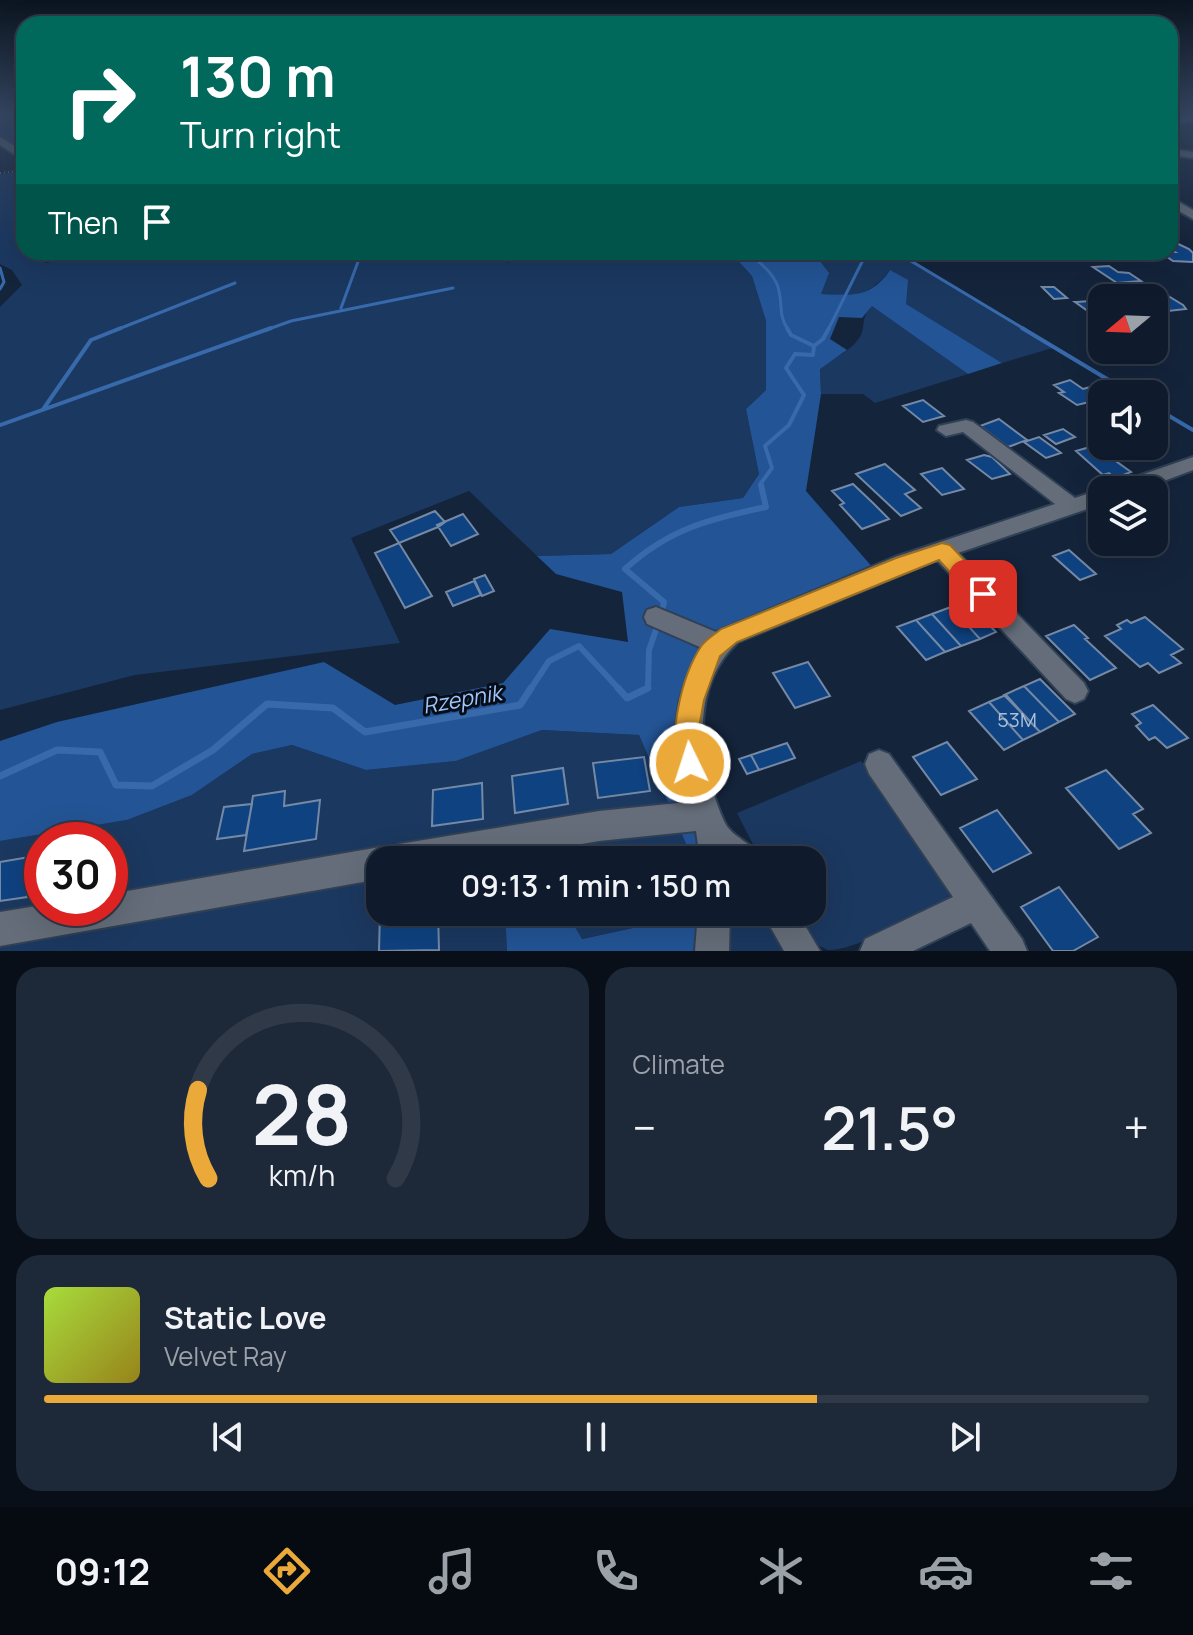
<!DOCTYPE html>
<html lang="en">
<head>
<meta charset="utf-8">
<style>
	body { margin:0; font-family:Manrope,sans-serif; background:#1d2838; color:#f1f3f6; height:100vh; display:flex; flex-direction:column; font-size:30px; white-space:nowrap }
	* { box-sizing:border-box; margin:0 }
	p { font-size:26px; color:#9ba1a9 }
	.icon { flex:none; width:44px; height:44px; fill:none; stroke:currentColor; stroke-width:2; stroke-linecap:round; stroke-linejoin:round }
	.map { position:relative; height:951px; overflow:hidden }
	.panel { display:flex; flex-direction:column; gap:16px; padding:16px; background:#080f18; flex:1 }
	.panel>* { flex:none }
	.top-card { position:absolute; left:16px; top:16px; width:1162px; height:244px; border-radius:24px; box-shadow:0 8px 32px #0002,0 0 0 2px #2f3948; background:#00695c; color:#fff; overflow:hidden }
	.needle { width:52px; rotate:251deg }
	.fabs { position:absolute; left:1088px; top:284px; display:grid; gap:16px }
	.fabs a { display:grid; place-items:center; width:80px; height:80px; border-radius:16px; background:#0f1b2c; box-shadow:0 8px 32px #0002,0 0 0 2px #2f3948; font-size:40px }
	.speed { position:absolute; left:24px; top:822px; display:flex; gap:16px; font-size:40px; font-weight:700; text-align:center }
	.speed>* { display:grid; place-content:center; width:104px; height:104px; border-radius:50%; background:#0f1b2c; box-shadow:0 8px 32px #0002,0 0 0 2px #2f3948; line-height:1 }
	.speed .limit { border:12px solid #d22; background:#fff; color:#111 }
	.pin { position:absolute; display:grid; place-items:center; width:68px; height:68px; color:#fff; margin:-34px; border-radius:16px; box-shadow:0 4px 12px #0006 }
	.me { position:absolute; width:88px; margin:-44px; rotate:356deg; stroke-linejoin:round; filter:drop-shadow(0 0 6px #0008) }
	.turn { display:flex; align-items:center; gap:28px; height:168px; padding:0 32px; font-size:36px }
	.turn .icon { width:104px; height:104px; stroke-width:2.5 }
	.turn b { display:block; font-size:56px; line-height:68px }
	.then { display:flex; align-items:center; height:76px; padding:0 32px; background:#0003; gap:16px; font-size:30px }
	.big { font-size:60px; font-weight:600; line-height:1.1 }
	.panel .card { flex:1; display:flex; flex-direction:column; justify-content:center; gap:12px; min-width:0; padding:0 28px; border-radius:24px; background:#1d2838 }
	.panel .dial { align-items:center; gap:0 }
	.dial svg { height:208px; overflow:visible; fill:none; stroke:#2f3948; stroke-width:7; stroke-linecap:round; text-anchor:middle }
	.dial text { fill:#f1f3f6; stroke:none }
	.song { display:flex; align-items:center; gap:24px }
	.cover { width:96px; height:96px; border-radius:12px; background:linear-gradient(135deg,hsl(80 70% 55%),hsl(50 70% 35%)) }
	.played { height:8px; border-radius:4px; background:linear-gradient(90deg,#eba939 70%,#2f3948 70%) }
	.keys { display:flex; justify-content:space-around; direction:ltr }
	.heat { display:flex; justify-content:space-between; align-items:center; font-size:44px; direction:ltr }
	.panel .tiles { flex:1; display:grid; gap:16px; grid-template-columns:1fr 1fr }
	.card:last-child { grid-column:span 2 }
	.trip { position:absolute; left:366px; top:846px; width:460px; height:80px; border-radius:24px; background:#0f1b2c; box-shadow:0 8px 32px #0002,0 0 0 2px #2f3948; font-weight:600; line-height:80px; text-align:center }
	.tabs { display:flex; height:128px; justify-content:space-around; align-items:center; background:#060b12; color:#9ba1a9 }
	.tabs .icon { width:56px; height:56px }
	.tabs .current { color:#eba939 }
	.tabs b { font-size:36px; color:#f1f3f6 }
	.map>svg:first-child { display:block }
	.green { fill:#1b3860; fill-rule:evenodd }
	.forest { fill:#235495 }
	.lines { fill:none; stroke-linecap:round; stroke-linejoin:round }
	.stream-far3 { stroke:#3769ab; stroke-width:3 }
	.stream-far2 { stroke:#3769ab; stroke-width:4 }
	.stream-far1 { stroke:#3769ab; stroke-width:6 }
	.stream { stroke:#3769ab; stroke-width:7 }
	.building { fill:#0f4281; stroke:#7589a5; stroke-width:2 }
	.minor-casing { stroke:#304055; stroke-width:4 }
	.path { stroke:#616f83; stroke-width:2; stroke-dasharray:1 3; stroke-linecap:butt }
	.minor { fill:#646d79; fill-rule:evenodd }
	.route { fill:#eba939; stroke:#996e25; stroke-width:2 }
	.labels { text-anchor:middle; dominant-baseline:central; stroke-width:6; stroke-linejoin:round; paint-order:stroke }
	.near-number-label { font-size:20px; fill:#aabfda }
	.water-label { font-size:22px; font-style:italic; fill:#9ec5fc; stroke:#070d17 }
</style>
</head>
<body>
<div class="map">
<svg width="1193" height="951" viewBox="0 0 1193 951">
	<rect width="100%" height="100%" fill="#14243b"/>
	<!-- green -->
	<path class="green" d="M4 113H24V154L0 137V115Z
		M24 171V252H46L45 263 63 260 75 252H208L229 259 248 252H495L508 263 531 252H730L752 276 766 321V390L746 409 759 474 743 498 679 507 611 554 537 556 469 491 351 538 400 643 135 675 0 710V427L255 336 189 356 0 423V307L22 285 12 270 0 264V174Z
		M824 252H899L1056 347 1002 363 905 304 890 270C867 299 855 295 821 294L818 260Z
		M872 305 968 374 875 403 863 394H821L820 368C832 360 854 349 861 335 866 322 860 321 872 305Z
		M542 730 639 735 693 860H380V912H505L507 951H0V841L127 820 192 795 252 754 292 745 366 770 456 761ZM42 840H110V908H42Z
		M861 761 952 896C925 911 857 951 828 950 810 943 799 927 788 912H812V860H761L737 813Z
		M566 912H702V913L581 939Z
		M725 912H765L789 951H724Z"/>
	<!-- forest -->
	<path class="forest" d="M730 252H824L819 260 829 273 821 294C853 295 871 298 890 270L908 280 906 304 1002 363 968 374 872 306 862 318 839 317 830 339 847 350 820 369 821 394 806 491 874 569 735 625 700 648 675 724 681 767 707 841 703 860H693L639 735 542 730 456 761 366 770 292 745 252 754 192 795 127 820 0 841V741L57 722 324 662 395 705 503 683 550 629 628 642 622 592 556 574 537 556 611 554 679 507 743 498 759 474 746 409 766 390V321L752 276Z
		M505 912H566L582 939 702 913V951H507Z"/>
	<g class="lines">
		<!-- stream-far3 -->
		<path class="stream-far3" d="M753 252 750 254C761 264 776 275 779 291 783 309 778 313 788 330
			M896 252 1026 330
			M0 268 4 282 0 289
			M341 308 359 259 365 252
			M116 330 235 283
			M266 330 291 321 453 288
			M828 330 867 252"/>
		<!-- stream-far2 -->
		<path class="stream-far2" d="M1022 328 1132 394
			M814 346 823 339 829 328
			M1154 407 1193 430
			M44 408 91 340 121 328
			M0 425 271 328
			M762 487 761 483 772 468 765 446 789 425 804 395 786 368 795 354 813 355 814 346 791 335 787 328"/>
		<!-- stream-far1 -->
		<path class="stream-far1" d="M661 615 664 602 625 569C669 529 709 519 766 507L761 485
			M530 690 549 661 579 646 620 690
			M644 690 648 688 649 650 658 624"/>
		<!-- stream -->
		<path class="stream" d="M618 688 627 698 648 688
			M0 776 57 750 100 752 116 785 152 786 213 750 267 704 333 708 365 732 520 705 531 688"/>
	</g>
	<!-- building -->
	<path class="building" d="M1170 240 1189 249 1193 253V262L1173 261 1160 252H1175L1170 249Z
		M1109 266 1118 272 1129 273 1141 281 1117 283 1093 267Z
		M1042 287H1054L1067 298 1054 299Z
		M1165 294 1183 305 1186 309 1168 311 1146 295Z
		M1102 300V321L1075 302H1077Z
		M1070 380 1083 389 1090 387 1102 394V399L1077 405 1059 393 1064 392 1054 385Z
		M923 400 944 416 923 422 903 406Z
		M999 419 1027 440 1008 447 980 426Z
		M1063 429 1075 437 1056 444 1044 435Z
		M1039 437 1061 453 1046 458 1024 442Z
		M1100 444 1119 458 1113 459 1131 472 1115 478 1109 473 1103 475 1076 451Z
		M984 455 992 457 1010 474 992 479 967 460Z
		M885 464 915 490 905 494 921 508 901 516 856 474Z
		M942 468 964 489 942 495 921 474Z
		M853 484 873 503 889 519 862 529 840 505 844 503 832 491Z
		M435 511 445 522 438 527 399 543 390 530Z
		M463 514 478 534 451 546 437 525Z
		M399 543 432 596 405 608 375 553Z
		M1069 550 1096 574 1080 580 1053 556Z
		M485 575 494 591 482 596 474 579Z
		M474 581 481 595 453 606 446 592Z
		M966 601 996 632 980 639 951 607Z
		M951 607 980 639 961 646 932 614Z
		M932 614 961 646 945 652 916 620Z
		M1145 617 1183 649 1171 655 1181 663 1159 673 1148 663 1140 667 1105 636 1121 629 1117 625 1127 620 1131 623Z
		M916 620 945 652 926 660 897 627Z
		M1074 625 1088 638 1085 639 1116 668 1090 680 1046 636Z
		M808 662 830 696 795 708 773 673Z
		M1040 679 1075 714 1059 722 1024 686Z
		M1024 686 1059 722 1040 732 1004 695Z
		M1006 695 1040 732 1023 740 989 702Z
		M989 702 1023 740 1004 750 969 711Z
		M1153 705 1188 738 1167 748 1155 737 1149 740 1136 726 1141 723 1132 714Z
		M947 742 977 779 941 795 913 757Z
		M787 743 795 758 759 770 751 755Z
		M751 755 759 770 747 774 739 759Z
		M644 757 650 791 598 798 593 763Z
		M563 768 568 804 515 813 512 776Z
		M1106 770 1143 809 1133 814 1151 833 1119 849 1066 788Z
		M482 783 483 819 432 826 433 790Z
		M285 791 284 806 320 800 316 839 244 851 253 796Z
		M252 804 246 835 217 839 224 807Z
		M997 810 1031 853 993 872 960 828Z
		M41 855 27 897 0 901V862Z
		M1059 887 1098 937 1073 951H1053L1021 907Z
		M380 912H438L439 950 379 951Z"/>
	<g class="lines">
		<defs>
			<path id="minor" d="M1193 115V121L1170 124V118Z
				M0 137 24 152V160L0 145Z
				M1170 149 1193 152V158L1170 155Z
				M1170 197 1193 210V219L1170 206Z
				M966 420 973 422 1075 498 1102 489 1106 490H1102V504L958 553 1084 683 1088 691 1084 699 1075 703 1066 699 937 560 738 642C688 688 699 765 724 821 731 838 754 842 762 860H700L696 831 599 841 489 860H380V879L0 946V912L42 905V908H110V894L380 847 387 850 399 844 599 811 688 802C671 744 670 701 702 648L647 624 644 617 647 610 656 607 716 632 895 557 1055 504 963 432 946 436 937 430 939 426Z
				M1193 457V470L1140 490H1109L1112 485Z
				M879 750 889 754 1022 939 1027 951H990L971 923 913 951H860L865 939 953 897 869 774 865 764 869 754Z
				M698 912H730L729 951H695Z
				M762 912H797L820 951H784Z"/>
		</defs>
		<!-- minor casing -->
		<use href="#minor" class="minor-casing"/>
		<!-- path -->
		<path class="path" d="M0 173 24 170"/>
		<!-- minor -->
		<use href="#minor" class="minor"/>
	</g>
	<!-- sky -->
	<linearGradient id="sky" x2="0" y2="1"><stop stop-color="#0b1420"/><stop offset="0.46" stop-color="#344560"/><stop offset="1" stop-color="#344560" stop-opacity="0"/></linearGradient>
	<rect width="1193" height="246" fill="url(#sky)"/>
	<!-- route -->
	<path class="route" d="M942 543 950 545 991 588 994 594 991 600 983 603 975 600 939 560 737 642 720 656 704 700 699 728 703 763 699 771 690 775 681 771C666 739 682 674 702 645 707 639 715 634 721 629L896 558Z"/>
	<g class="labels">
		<!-- near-number labels -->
		<g class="near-number-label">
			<text x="1017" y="719">53M</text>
		</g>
		<!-- water labels -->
		<g class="water-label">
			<text transform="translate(462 699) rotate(-10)">Rzepnik</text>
		</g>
	</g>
</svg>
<div class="fabs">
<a><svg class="needle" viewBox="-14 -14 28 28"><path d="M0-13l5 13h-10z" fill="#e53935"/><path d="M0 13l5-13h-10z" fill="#9ba1a9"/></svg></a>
<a><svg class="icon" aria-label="sound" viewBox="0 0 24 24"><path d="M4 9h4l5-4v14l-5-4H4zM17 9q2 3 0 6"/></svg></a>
<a><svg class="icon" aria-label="layers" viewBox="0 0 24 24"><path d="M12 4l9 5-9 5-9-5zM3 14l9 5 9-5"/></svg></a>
</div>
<div class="speed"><div class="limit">30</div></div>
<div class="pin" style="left:983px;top:594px;background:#d93025"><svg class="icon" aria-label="arrive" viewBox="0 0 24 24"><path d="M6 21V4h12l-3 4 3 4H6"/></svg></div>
<svg class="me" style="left:690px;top:763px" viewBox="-20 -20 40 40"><circle r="17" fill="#eba939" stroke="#fff" stroke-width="3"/><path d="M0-11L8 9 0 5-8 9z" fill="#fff"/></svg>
<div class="trip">09:13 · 1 min · 150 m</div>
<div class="top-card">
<div class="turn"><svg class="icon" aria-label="right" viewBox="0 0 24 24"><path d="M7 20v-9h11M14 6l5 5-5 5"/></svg><div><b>130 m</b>Turn right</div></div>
<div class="then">Then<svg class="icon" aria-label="arrive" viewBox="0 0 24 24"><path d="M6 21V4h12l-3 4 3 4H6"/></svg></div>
</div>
</div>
<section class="panel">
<div class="tiles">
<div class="card dial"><svg viewBox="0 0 100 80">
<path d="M14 69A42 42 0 1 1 86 69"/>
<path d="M14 69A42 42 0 0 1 10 35" stroke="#eba939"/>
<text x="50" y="56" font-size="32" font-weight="700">28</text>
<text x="50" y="72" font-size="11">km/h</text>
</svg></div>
<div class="card"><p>Climate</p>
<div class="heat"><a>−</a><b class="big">21.5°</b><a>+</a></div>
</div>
<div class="card">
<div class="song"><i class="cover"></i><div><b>Static Love</b><p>Velvet Ray</p></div></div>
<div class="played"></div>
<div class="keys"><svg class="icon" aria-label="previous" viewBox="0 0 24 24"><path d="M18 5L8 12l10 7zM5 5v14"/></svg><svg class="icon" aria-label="pause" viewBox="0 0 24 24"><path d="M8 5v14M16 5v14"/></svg><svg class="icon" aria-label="next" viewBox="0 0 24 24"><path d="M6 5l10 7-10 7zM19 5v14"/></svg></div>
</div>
</div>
</section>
<nav class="tabs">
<b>09:12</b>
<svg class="icon current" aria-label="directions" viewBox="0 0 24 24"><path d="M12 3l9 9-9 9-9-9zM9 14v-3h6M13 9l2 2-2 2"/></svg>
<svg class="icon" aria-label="music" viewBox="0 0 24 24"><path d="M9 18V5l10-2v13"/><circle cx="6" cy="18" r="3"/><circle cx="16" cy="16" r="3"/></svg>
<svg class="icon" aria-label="phone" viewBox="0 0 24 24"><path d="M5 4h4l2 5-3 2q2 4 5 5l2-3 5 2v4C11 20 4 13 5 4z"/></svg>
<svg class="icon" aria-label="climate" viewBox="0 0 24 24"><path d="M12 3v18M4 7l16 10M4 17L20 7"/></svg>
<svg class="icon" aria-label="car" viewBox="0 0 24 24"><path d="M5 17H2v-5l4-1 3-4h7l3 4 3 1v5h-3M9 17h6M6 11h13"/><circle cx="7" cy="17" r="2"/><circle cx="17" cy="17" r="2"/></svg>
<svg class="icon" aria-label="filters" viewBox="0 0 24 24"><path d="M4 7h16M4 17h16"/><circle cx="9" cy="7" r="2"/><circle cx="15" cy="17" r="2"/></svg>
</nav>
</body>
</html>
